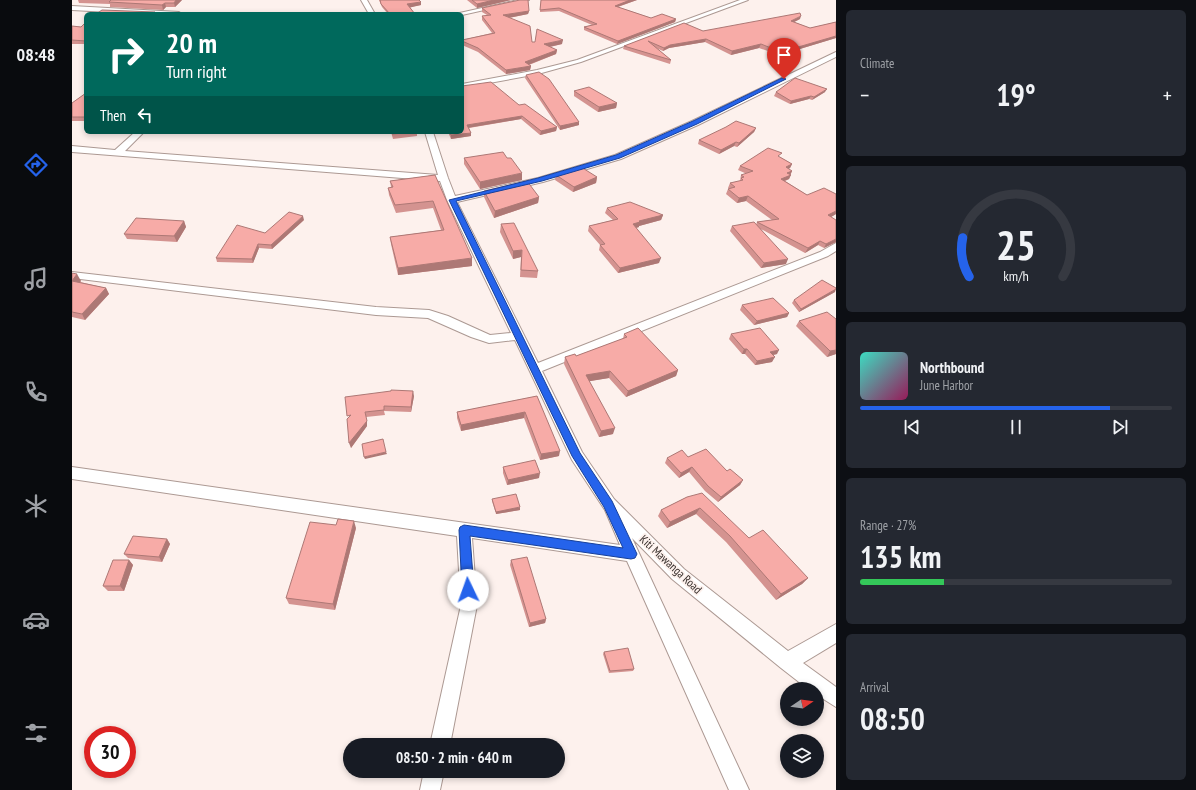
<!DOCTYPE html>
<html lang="en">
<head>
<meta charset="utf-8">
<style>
	body { margin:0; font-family:"PT Sans Narrow",sans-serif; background:#242831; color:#f1f3f6; height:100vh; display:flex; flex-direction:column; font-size:15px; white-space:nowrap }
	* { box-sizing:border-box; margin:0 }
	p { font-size:13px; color:#9ea1a6 }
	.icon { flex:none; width:22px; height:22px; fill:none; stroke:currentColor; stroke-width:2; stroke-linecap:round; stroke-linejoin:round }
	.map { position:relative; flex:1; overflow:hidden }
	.sheet { display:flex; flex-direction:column; gap:10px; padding:10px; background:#0d0f14; width:360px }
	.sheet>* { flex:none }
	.hud { position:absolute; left:12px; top:12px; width:380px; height:122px; border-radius:6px; box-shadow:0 2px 6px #0003; background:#00695c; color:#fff; overflow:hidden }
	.needle { width:26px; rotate:77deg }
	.tools { position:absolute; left:708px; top:682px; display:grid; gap:8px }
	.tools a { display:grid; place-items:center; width:44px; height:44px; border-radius:50%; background:#171b24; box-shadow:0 2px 6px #0003; font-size:20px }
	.speed { position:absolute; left:12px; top:726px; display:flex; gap:8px; font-size:20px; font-weight:700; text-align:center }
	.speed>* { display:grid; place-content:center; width:52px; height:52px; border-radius:50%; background:#171b24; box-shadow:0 2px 6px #0003; line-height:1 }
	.speed .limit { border:6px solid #d22; background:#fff; color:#111 }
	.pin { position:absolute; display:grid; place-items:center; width:34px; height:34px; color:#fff; margin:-41px -17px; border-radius:50% 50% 50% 0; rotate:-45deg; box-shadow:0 0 4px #0007 }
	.pin .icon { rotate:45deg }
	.me { position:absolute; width:44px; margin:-22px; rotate:357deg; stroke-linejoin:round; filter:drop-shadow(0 0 3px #0008) }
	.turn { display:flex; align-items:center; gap:14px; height:84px; padding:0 16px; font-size:18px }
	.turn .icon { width:52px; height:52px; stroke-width:2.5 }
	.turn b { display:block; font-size:28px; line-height:34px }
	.then { display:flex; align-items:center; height:38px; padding:0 16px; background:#0003; gap:8px; font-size:15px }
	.big { font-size:30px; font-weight:800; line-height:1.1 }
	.sheet .widget { flex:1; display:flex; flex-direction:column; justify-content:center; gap:6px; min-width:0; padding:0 14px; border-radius:6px; background:#242831 }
	.sheet .dial { align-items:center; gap:0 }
	.dial svg { height:104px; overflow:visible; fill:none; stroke:#363941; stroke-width:7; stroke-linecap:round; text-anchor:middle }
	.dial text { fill:#f1f3f6; stroke:none }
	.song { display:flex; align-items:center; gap:12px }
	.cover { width:48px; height:48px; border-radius:6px; background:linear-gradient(135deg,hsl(170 70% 55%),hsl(330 70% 35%)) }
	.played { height:4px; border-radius:2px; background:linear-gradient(90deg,#2563eb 80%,#363941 80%) }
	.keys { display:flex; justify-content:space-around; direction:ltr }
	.heat { display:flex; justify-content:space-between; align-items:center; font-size:22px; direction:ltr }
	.charge { height:6px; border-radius:3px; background:linear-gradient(90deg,#34c759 27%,#363941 0) }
	.trip { position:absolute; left:271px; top:738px; width:222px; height:40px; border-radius:20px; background:#171b24; box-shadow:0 2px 6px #0003; font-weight:800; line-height:40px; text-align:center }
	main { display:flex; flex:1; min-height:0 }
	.tab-bar { display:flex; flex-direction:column; width:72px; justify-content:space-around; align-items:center; background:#090b0e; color:#9ea1a6 }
	.tab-bar .icon { width:28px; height:28px }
	.tab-bar .active { color:#2563eb }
	.tab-bar b { font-size:18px; color:#f1f3f6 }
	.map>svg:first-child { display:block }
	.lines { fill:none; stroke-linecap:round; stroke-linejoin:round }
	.street-casing { stroke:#ac9993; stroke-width:2 }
	.street { fill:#fff; fill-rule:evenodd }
	.wall { fill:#d49390 }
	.shaded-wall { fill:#ad7875 }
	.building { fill:#f7aba7; stroke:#ad7875 }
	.route { fill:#2563eb; stroke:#184099 }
	.labels { text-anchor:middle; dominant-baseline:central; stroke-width:3.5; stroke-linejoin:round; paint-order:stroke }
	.street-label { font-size:12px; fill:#352d2a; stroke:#fdf1ed }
</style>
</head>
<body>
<main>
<nav class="tab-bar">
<b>08:48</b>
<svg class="icon active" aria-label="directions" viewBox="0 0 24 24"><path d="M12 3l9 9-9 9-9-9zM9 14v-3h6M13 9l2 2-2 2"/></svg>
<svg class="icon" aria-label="music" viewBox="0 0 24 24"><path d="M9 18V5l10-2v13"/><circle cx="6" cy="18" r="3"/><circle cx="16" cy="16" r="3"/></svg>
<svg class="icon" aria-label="phone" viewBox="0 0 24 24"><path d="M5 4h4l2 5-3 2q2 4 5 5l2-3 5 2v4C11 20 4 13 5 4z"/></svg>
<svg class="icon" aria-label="climate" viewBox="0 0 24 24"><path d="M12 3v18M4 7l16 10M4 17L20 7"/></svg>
<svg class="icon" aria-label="car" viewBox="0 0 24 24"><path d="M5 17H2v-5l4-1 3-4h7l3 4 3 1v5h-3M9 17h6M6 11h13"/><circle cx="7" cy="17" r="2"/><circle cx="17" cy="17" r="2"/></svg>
<svg class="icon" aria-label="filters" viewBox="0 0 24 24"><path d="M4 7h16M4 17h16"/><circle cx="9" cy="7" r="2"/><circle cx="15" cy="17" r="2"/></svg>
</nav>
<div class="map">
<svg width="764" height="790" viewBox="0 0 764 790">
	<rect width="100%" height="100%" fill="#fdf1ed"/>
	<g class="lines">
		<defs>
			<path id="street" d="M289 0H295L303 14H297Z
				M446 0H457L390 15 383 14Z
				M668 0H676L509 62 466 74 390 88V84L465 70 505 60Z
				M0 6 107 12 110 14H75L0 10Z
				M764 52V57L626 125 549 159 471 182 385 202 466 363 748 252 764 243V251L756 256 470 371 510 452 542 499 612 569 716 651 764 624V643L731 663 764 687V707L745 695V689H736L709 668 600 579 560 538 677 790H657L555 561 400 538 405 605 378 745H358L389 605 385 536 0 479V467L548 545 533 510 500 460 443 340 417 343 399 337 356 318 304 315 0 278V272L304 307 357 310 376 316 418 335 439 333 375 200 368 181 0 152V146L43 150 63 132H72L53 151 366 175 353 132H361L376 178 383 196 466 178 543 155 620 121Z
				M352 771H372L368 790H348Z"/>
		</defs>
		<!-- street casing -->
		<use href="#street" class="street-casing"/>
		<!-- street -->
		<use href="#street" class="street"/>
	</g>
	<!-- wall -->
	<path class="wall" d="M6 0H110L103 7H94L91 10 38 7V4L7 3Z
		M307 0H347L349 5 338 7 343 14H316L310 7Z
		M395 0H439L405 8Z
		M469 0H565L546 7 579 18 604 19 603 22 545 44 512 30V27L520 25 487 11 468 12Z
		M410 8 457 11 456 14 437 18 460 42 490 44 478 47 485 50 484 54 457 65 459 66 458 70 434 74 406 52 390 45V40L420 33 410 20V16L415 15 410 12Z
		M728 19 722 22 738 28 764 22V38L708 55 687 48 659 55 633 42 597 48 591 51 584 48 599 60 598 64 551 49 552 46 631 31Z
		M14 22V44H0V26L9 27Z
		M454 75 507 122V125L488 130 453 78Z
		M390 86 447 105 485 127 484 131 468 135 449 119 397 128 399 133V136L379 139 376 132H390Z
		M502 91 545 103 544 108 526 112 502 96Z
		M704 92H753L740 100 737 99 718 104 702 96Z
		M14 93V121H0V103Z
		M684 128 682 132 665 147 662 146 647 154 626 144 627 140Z
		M319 132H345V136L321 139Z
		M708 157 720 164 718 168 716 169 720 171 717 179 713 181 735 195 764 194V214L759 217 764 242 752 248 746 245 733 253 689 229 714 264 689 268 658 231 660 226 684 225 685 222 700 220 674 201 665 203 654 194 656 189H658L656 188 658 183 668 181 669 175 675 174 666 170 668 166Z
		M392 158 450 180 408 189 392 164Z
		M363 175 400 266 326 275 319 244 318 237 369 230 361 208 324 213 317 195 316 188 319 187 318 181Z
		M484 175 525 177 524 183 501 192 483 180Z
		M412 191 467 197 466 203 422 218 412 197Z
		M535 208 591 215 589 220 567 226V227L564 228 587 263 546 273 527 250 528 245 516 231 517 226 541 220 533 213Z
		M232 220 200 249 187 248 181 263 145 262 144 258 193 233Z
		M112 221 114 227 105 242 55 239 52 234Z
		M429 224 466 271 465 278 448 277 449 257 441 259 428 232Z
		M0 273 9 281 8 282 34 288 37 294 13 320 0 317Z
		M763 292 727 312 720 303 722 300Z
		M670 305 717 313 715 317 682 325 668 310Z
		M764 319V354L755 357 724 326 727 321Z
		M552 334 606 370 604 376 554 397 537 378 517 381 541 434 527 437 492 364 493 357 504 356 551 339Z
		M659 334 705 354 701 355 700 362 683 365 673 354H670L657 339Z
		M342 396 339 412 312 411 313 415 294 417 295 426 279 448 276 418Z
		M465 396 487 456 468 460 452 418 389 431 385 418V412Z
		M616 457 671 480 668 485 646 502 633 491 617 472 607 478 593 463 595 458Z
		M431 467 467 478 435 485 431 473Z
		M615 497 677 538 736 578 730 584 704 600 654 542 624 514 595 528 586 516 589 510Z
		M420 499 448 510 424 514 420 501Z
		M284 528 263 610 217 604 214 598Z
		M95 539 98 544 90 562 56 558 52 554Z
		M57 560 61 565 52 591H36L31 586Z
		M439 560 474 619 473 623 457 627 438 565Z
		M532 652 562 669 561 671 537 673 531 654Z"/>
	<!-- shaded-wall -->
	<path class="shaded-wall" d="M104 0H110L103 7 102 3Z
		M422 0H439L405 8V4Z
		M558 0H565L542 8 543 6Z
		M349 2V5L336 8 335 4Z
		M93 3 94 7 91 10 90 5Z
		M457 11 456 14 431 19V15Z
		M729 16 728 19 718 24 719 21Z
		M604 19 603 22 545 44 546 41Z
		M764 36V38L708 55 709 52Z
		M634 39 633 42 597 48 591 51 592 48 598 45Z
		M491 40 490 44 472 48V44Z
		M689 44 687 48 659 55 660 51Z
		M485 50 484 54 453 66V62Z
		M459 66 458 70 434 74V70Z
		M755 89 753 92 740 100 742 97Z
		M739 96 737 99 718 104 719 101Z
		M545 103 544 108 526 112 527 107Z
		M450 116 449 119 395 128V125Z
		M507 122V125L488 130V126Z
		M485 127 484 131 468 135 469 131Z
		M684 128 682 132 665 147 667 143Z
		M399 133V136L379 139V135Z
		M664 142 662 146 647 154 649 150Z
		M720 164 718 168 712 171 714 167Z
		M720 171 718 175 715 173Z
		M450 173V180L408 189V182Z
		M719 175 717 179 707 183 709 179Z
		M525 177 524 183 501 192 502 187Z
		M676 196 674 201 665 203 667 198Z
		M467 197 466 203 422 218 423 211Z
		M764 211V214L754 220 756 215Z
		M591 215 589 220 567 226V227L560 229 561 224 567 221Z
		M231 216 232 220 200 249 199 245Z
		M112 221 114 227 105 242 102 236Z
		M764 239V242L752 248 754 244Z
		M748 241 746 245 733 253 736 248Z
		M186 244 187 248 181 263 180 259Z
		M450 250 449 257 441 259V251Z
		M400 258V266L326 275V268Z
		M589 258 587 263 546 273 548 268Z
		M716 259 714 264 689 268 692 263Z
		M5 274 9 281 4 287 0 281Z
		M34 288 37 294 13 320 10 314Z
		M764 289 763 292 727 312 729 309Z
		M717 313 715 317 682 325 685 321Z
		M672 349H675L673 354H670Z
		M707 350 705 354 696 356 698 352Z
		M764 350V354L755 357 758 351Z
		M703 357 700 362 683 365 685 361Z
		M606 370 604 376 554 397 556 391Z
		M538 371 537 378 513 382 514 375Z
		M341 391 342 396 339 412V407Z
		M453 412 452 418 389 431V425Z
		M295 421V426L279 448 277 443Z
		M543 428 541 434 527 437 529 431Z
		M488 451 487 456 468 460 469 454Z
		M314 452 315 454 293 459 292 457Z
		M620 467 617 472 607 478 609 473Z
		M468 473 467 478 435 485 436 480Z
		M671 480 668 485 646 502 649 497Z
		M448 507V510L424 514V512Z
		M628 508 624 514 595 528 598 522Z
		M282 521 284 528 263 610 261 604Z
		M95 539 98 544 90 562 87 557Z
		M57 560 61 565 52 591 48 586Z
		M736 578 730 584 704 600 709 594Z
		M474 619 473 623 457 627 458 623Z"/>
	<!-- building -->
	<path class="building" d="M39 0H104L102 3H93L90 5 37 2Z
		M308 0H347L349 2 335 4 343 14H318L309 4Z
		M400 0H422L405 4Z
		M448 0H456L457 11 431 15 458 26 460 42H463L465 29 491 40 472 44 485 50 453 62 459 66 434 70 406 48 390 41V40L423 33 410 16 419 15 410 8Z
		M469 0H558L543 6 579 18 590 14 604 19 546 41 512 27 525 24 487 8 468 10Z
		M30 10 83 12 80 14H24Z
		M728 13 729 16 719 21 738 28 764 22V36L709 52 689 44 660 51 634 39 598 45 592 48 576 41 599 60 552 46 612 23 631 31Z
		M14 22V41L0 40V26L9 27Z
		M467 72 477 79 507 122 488 126 454 75Z
		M723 78 755 89 742 97 739 96 719 101 704 92Z
		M419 82 447 105 453 104 485 127 469 131 450 116 395 125 399 133 379 135 378 132H390V86Z
		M517 87 545 103 527 107 502 91Z
		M14 93V117H0V103Z
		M664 121 684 128 667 143 664 142 649 150 627 140 654 127Z
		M320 132H344L320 134Z
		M696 148 710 153 706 156 720 164 714 167 720 171 715 173 719 175 709 179 735 195 752 188 764 194V211L756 215 764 220V239L754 244 748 241 736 248 685 222 707 219 676 196 667 198 656 189 663 187 658 183 671 180 669 178 672 177 669 175 681 171 668 166Z
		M431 152 435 158H439L450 173 408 182 392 158Z
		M509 167 525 177 502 187 484 175Z
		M363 175 400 258 326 268 318 237 372 230 361 201 323 205 316 188 321 187 318 181Z
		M455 181 467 197 423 211 412 191Z
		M558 202 591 215 567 221 568 222 561 224 589 258 548 268 528 245 533 244 517 226 546 219 535 208Z
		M217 212 231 216 199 245 186 244 180 259 144 258 165 225 193 233Z
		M64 218 112 221 102 236 52 234Z
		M682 222 716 259 692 263 660 226Z
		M442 223 466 271 449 270 450 250 441 251 429 224Z
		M0 273 5 274 0 281 34 288 10 314 0 312Z
		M750 280 764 288V289L729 309 722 300Z
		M701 298 717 313 685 321 670 305Z
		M755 312 764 319V350L758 351 727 321Z
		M566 328 606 370 556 391 538 371 514 375 543 428 529 431 493 357 503 354 504 356 555 337 552 334Z
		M688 328 707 350 698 352 703 357 685 361 675 349H672L659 334Z
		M319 390 341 391 339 407 312 406V410L293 412 295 421 277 443 275 419 279 415 275 416 273 397 319 391Z
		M465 396 488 451 469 454 453 412 389 425 385 412Z
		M311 439 314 452 292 457 290 444Z
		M634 449 655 471 658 469 671 480 649 497 636 486 620 467 609 473 595 458 610 450 616 457Z
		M463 460 468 473 436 480 431 467Z
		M630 493 677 538 691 530 736 578 709 594 658 536 628 508 598 522 589 510 615 497Z
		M444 494 448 507 424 512 420 499Z
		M266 519 282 521 261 604 214 598 238 522 264 525Z
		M61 536 95 539 87 557 52 554Z
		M455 557 474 619 458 623 439 560Z
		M41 560H57L48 586H31Z
		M556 648 562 669 538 671 532 652Z"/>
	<!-- route -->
	<path class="route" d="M710 78 714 79 625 124 548 158 470 181 384 201 508 453 540 501 565 554 563 558 559 559 398 536 402 590 400 594 396 595 392 594 390 590 387 530 388 527 392 525 551 548 532 507 500 456 377 200 466 178 544 155 621 121Z"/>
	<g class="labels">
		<!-- street labels -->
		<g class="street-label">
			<text transform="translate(599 564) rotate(43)">Kiti Mawanga Road</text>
		</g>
	</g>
</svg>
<div class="tools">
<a><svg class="needle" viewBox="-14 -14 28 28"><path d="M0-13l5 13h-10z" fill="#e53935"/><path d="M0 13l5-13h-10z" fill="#9ea1a6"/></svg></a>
<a><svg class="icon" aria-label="layers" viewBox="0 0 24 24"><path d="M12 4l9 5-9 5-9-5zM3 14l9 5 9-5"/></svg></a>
</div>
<div class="speed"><div class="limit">30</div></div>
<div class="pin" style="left:712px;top:79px;background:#d93025"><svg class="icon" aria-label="arrive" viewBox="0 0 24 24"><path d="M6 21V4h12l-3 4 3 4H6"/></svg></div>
<svg class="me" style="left:396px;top:590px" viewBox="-20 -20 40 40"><circle r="19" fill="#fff"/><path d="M0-13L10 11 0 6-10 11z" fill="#2563eb"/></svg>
<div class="trip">08:50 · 2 min · 640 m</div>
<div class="hud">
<div class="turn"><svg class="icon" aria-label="right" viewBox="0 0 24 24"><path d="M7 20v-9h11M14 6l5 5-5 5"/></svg><div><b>20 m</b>Turn right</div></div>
<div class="then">Then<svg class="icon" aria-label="left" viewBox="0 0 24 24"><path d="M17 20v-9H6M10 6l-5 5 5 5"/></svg></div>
</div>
</div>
<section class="sheet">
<div class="widget"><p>Climate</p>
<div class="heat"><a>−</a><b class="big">19°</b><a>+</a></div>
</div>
<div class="widget dial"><svg viewBox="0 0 100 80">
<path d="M14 69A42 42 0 1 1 86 69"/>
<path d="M14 69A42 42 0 0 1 9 39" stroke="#2563eb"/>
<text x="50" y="56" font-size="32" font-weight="700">25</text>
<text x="50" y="72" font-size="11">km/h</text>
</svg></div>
<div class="widget">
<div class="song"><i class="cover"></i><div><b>Northbound</b><p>June Harbor</p></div></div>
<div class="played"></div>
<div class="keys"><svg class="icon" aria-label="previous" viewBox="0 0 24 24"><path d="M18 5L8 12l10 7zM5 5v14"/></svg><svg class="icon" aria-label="pause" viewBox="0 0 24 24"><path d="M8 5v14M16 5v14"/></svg><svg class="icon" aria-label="next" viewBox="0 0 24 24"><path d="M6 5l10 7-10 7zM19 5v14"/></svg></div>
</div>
<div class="widget"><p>Range · 27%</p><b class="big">135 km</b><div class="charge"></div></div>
<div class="widget"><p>Arrival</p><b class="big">08:50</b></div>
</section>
</main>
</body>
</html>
